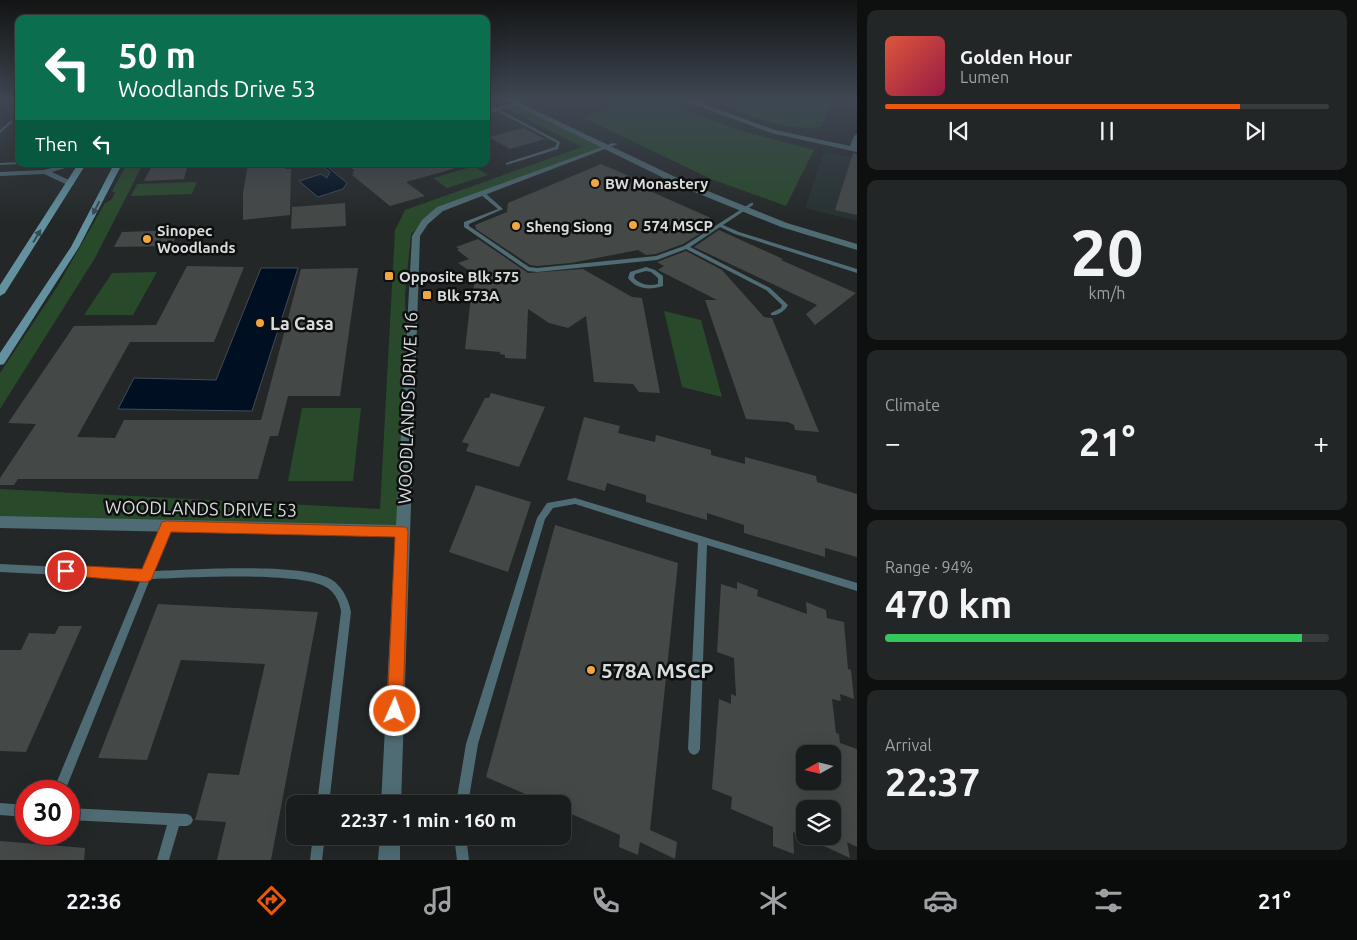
<!DOCTYPE html>
<html lang="en">
<head>
<meta charset="utf-8">
<style>
	body { margin:0; font-family:Ubuntu,sans-serif; background:#232626; color:#f1f3f6; height:100vh; display:flex; flex-direction:column; font-size:19px; white-space:nowrap }
	* { box-sizing:border-box; margin:0 }
	p { font-size:16px; color:#9fa2a4 }
	.icon { flex:none; width:28px; height:28px; fill:none; stroke:currentColor; stroke-width:2; stroke-linecap:round; stroke-linejoin:round }
	.map { position:relative; flex:1; overflow:hidden }
	.details { display:flex; flex-direction:column; gap:10px; padding:10px; background:#0e1010; width:500px }
	.details>* { flex:none }
	.top-card { position:absolute; left:15px; top:15px; width:475px; height:152px; border-radius:10px; box-shadow:0 5px 20px #0002,0 0 0 1px #383b3b; background:#0b6e4f; color:#fff; overflow:hidden }
	.needle { width:32px; rotate:262deg }
	.tools { position:absolute; left:796px; top:745px; display:grid; gap:10px }
	.tools a { display:grid; place-items:center; width:45px; height:45px; border-radius:10px; background:#1a1d1d; box-shadow:0 5px 20px #0002,0 0 0 1px #383b3b; font-size:25px }
	.speed { position:absolute; left:15px; top:780px; display:flex; gap:10px; font-size:25px; font-weight:700; text-align:center }
	.speed>* { display:grid; place-content:center; width:65px; height:65px; border-radius:50%; background:#1a1d1d; box-shadow:0 5px 20px #0002,0 0 0 1px #383b3b; line-height:1 }
	.speed .limit { border:8px solid #d22; background:#fff; color:#111 }
	.pin { position:absolute; display:grid; place-items:center; width:42px; height:42px; color:#fff; margin:-21px; border:2px solid #fff; border-radius:50%; box-shadow:0 1px 5px #0007 }
	.me { position:absolute; width:55px; margin:-28px; rotate:2deg; stroke-linejoin:round; filter:drop-shadow(0 0 4px #0008) }
	.turn { display:flex; align-items:center; gap:18px; height:105px; padding:0 20px; font-size:22px }
	.turn .icon { width:65px; height:65px; stroke-width:2.5 }
	.turn b { display:block; font-size:35px; line-height:42px }
	.then { display:flex; align-items:center; height:48px; padding:0 20px; background:#0003; gap:10px; font-size:19px }
	.big { font-size:38px; font-weight:600; line-height:1.1 }
	.details .tile { flex:1; display:flex; flex-direction:column; justify-content:center; gap:8px; min-width:0; padding:0 18px; border-radius:10px; background:#232626 }
	.details .dial { align-items:center; gap:0 }
	.dial b { font-size:65px; line-height:1 }
	.song { display:flex; align-items:center; gap:15px }
	.cover { width:60px; height:60px; border-radius:8px; background:linear-gradient(135deg,hsl(10 70% 55%),hsl(340 70% 35%)) }
	.played { height:5px; border-radius:2px; background:linear-gradient(90deg,#ea580c 80%,#383b3b 80%) }
	.keys { display:flex; justify-content:space-around; direction:ltr }
	.heat { display:flex; justify-content:space-between; align-items:center; font-size:28px; direction:ltr }
	.charge { height:8px; border-radius:4px; background:linear-gradient(90deg,#34c759 94%,#383b3b 0) }
	.trip { position:absolute; left:286px; top:795px; width:285px; height:50px; border-radius:10px; background:#1a1d1d; box-shadow:0 5px 20px #0002,0 0 0 1px #383b3b; font-weight:600; line-height:50px; text-align:center }
	.dock { display:flex; height:80px; justify-content:space-around; align-items:center; background:#0a0c0c; color:#9fa2a4 }
	.dock .icon { width:35px; height:35px }
	.dock .on { color:#ea580c }
	.dock b { font-size:22px; color:#f1f3f6 }
	main { display:flex; flex:1; min-height:0 }
	.map>svg:first-child { display:block }
	.built { fill:#263131 }
	.green { fill:#284a2a }
	.water { fill:#000f21; stroke:#414c59 }
	.building { fill:#444847; fill-rule:evenodd }
	.lines { fill:none; stroke-linecap:round; stroke-linejoin:round }
	.service { fill:#4f6b74; fill-rule:evenodd }
	.minor { fill:#4f6b74; fill-rule:evenodd }
	.tertiary { fill:#4f6b74; fill-rule:evenodd }
	.secondary { fill:#6391a0; fill-rule:evenodd }
	.oneway { fill:#344a51 }
	.route { fill:#ea580c; stroke:#983908 }
	.poi-dot { fill:#f1a63f; stroke:#0e1010; stroke-width:2 }
	.labels { text-anchor:middle; dominant-baseline:central; stroke-width:5; stroke-linejoin:round; paint-order:stroke }
	.far-poi-label { font-size:15px; font-weight:bold; fill:#d9dcdc; stroke:#0e1010; text-anchor:start }
	.poi-label { font-size:18px; font-weight:bold; fill:#d9dcdc; stroke:#0e1010; text-anchor:start }
	.street-label { font-size:18px; fill:#d9dcdc; stroke:#0e1010 }
	.near-poi-label { font-size:21px; font-weight:bold; fill:#d9dcdc; stroke:#0e1010; text-anchor:start }
</style>
</head>
<body>
<main>
<div class="map">
<svg width="857" height="860" viewBox="0 0 857 860">
	<rect width="100%" height="100%" fill="#232727"/>
	<!-- built -->
	<path class="built" d="M824 152 857 159V221L805 208Z"/>
	<!-- green -->
	<path class="green" d="M491 101H510L605 148 439 208 411 234 405 295 407 384 402 531 0 521V489L380 509 395 230 405 210 582 147Z
		M636 101H660L738 130 814 150 786 206 711 179 582 117Z
		M712 101H831L821 127C783 132 747 114 712 101Z
		M127 164H143L95 258 0 409V373L57 287 105 203 111 200 115 193 112 191Z
		M474 166 488 175 447 188 433 178Z
		M197 182 192 194 131 196 137 184Z
		M157 272 133 315H84L112 273Z
		M664 311 701 320 722 397 682 387Z
		M302 408H361L353 481H288Z"/>
	<!-- water -->
	<path class="water" d="M318 164H324L347 183 343 189 318 197 299 181 321 174 327 178 330 172Z
		M261 268H298L252 411 118 409 134 378 216 380Z"/>
	<!-- building -->
	<path class="building" d="M524 128 545 139 510 149 489 137Z
		M853 153 857 154V215L835 210Z
		M153 164H188L184 179 144 181Z
		M248 164H277L286 169H291L290 215 243 220V193Z
		M346 164H452L453 169 406 182 425 196 390 206 352 175 354 174 352 172 355 171Z
		M601 164 641 181 634 184 711 218 702 222 711 227 683 244 656 254 646 255 638 250 571 263 537 266 530 265 476 229 475 225 507 212 508 203Z
		M345 203 346 226 291 229 292 207Z
		M178 230 172 246 114 247 122 232Z
		M719 230 783 259 781 260 856 293 815 325 806 314 817 305 694 247Z
		M478 239 528 273 583 269 632 297 642 298 660 393 639 392 633 384 594 382 586 316 568 328 549 323 528 309 526 359 505 358V355L500 354V352L465 349 470 305 476 275 458 263 469 259 457 250 459 249 456 247Z
		M686 251 722 270 764 317 772 318 819 432 795 430 794 425 788 422 746 419 705 300H717L658 270 664 266 657 262Z
		M187 266 244 267 214 342H130L77 437 115 438 124 420H261L301 269 358 268 340 396H288L278 436H270L258 479H18L14 485H0V478L36 424 8 423 74 326 156 325Z
		M491 393 545 407 519 467 466 451 469 444 462 442 485 398H489Z
		M584 417 620 426 618 433 655 442 656 435 711 450V455L745 464V457L816 476 817 482 857 494V557L825 548V557L744 533V525L707 513V520L646 502V495L613 485 607 483 605 491 567 480Z
		M476 485 531 502 508 572 449 552Z
		M555 525 678 563 650 830 677 842 675 859 640 842 638 855 619 847 620 835 562 810V804H548L486 777Z
		M737 582 758 590 757 596 807 614 806 602 826 610 827 618 844 622 848 669 851 670 854 699 840 694 841 701 832 699 836 733 839 734 840 743 857 749V847L847 842 850 858 793 832 794 854 773 846V827L731 809 732 797 712 789 719 699 731 704V694L736 696 734 658 717 652 721 584 737 589ZM805 754H832V781H805ZM805 809H832V836H805Z
		M158 604 318 612 271 860H217L226 822 195 820 208 773 239 775 265 664 181 660 147 760 98 758Z
		M59 626H82L26 752 0 751V650H21L29 633 55 634Z
		M0 841 85 848 84 860H0Z"/>
	<g class="lines">
		<!-- service -->
		<path class="service" d="M515 103 518 104 500 110 560 142 558 149 506 165V163L555 147 557 143 497 111 486 114V112L494 109 489 107V105L497 108Z
			M10 121 13 122 0 133V130Z
			M19 162V164H21L0 165V163Z
			M480 192H484L503 209 469 224V226L529 267 537 268 656 256 684 246 751 203H753V205L723 225 739 232 857 269V273L735 234 720 227 690 247 770 288 788 305C785 311 778 316 771 315V313L781 308 782 305 766 290 686 249 657 260 537 272 528 271 464 227V222L498 209 480 194Z
			M646 267 655 270 663 276V286C650 290 637 290 628 278L630 272ZM646 271 651 272 658 278V284C648 286 641 285 634 278L635 274Z
			M575 498 857 583V591L707 545 700 749 698 753 694 755 690 753 688 749 698 543 575 504 553 508 545 519 478 744 468 804H456L466 744 537 518 547 503Z
			M167 522 170 523 171 526 153 571C189 570 311 561 335 582 344 590 349 601 351 612L329 804H317L341 612C340 603 336 595 329 589 309 570 182 578 150 579L65 791H53L141 579 0 572V564L144 571 163 526 164 523Z
			M0 803 26 805V817L0 815Z
			M69 808 187 814 191 816 193 820 191 824 187 826H179L169 860H157L167 825 69 820Z
			M313 836H325L322 860H310Z
			M454 836H466L469 860H457Z"/>
		<!-- minor -->
		<path class="minor" d="M685 101H695L775 130 850 146 854 136 857 134V152L771 133Z
			M613 143 618 144 443 211 428 224 420 236 401 804H381L395 537 0 528V516L396 525 412 236 422 220 437 207Z
			M67 164H79L52 172 73 182 74 184 70 186 44 174 0 176V172L44 170Z
			M380 836H400V860H378Z"/>
		<!-- tertiary -->
		<path class="tertiary" d="M507 101H516L688 183 787 223 857 244V250L781 227 682 187Z"/>
		<!-- secondary -->
		<path class="secondary" d="M78 164H86L5 293 0 296V285Z
			M114 164H122L79 247 4 364 0 365V353L71 247Z"/>
	</g>
	<!-- one-way arrows -->
	<defs><path id="oneway-solid" d="M-6-.8H1V-3.2L6.5 0L1 3.2V.8H-6Z" transform="scale(1.25)"/></defs>
	<g class="oneway">
		<use href="#oneway-solid" transform="translate(96 208) rotate(117)"/>
		<use href="#oneway-solid" transform="translate(37 236) rotate(-59)"/>
	</g>
	<!-- sky -->
	<linearGradient id="sky" x2="0" y2="1"><stop stop-color="#131515"/><stop offset="0.45" stop-color="#3f4752"/><stop offset="1" stop-color="#3f4752" stop-opacity="0"/></linearGradient>
	<rect width="857" height="222" fill="url(#sky)"/>
	<!-- route -->
	<path class="route" d="M167 521 406 527 408 531 403 711 401 716 395 719 389 716 387 711 395 537 171 532 151 580 146 582 61 575 59 571 61 566 66 565 142 569 162 522Z"/>
	<!-- markers -->
	<g class="poi-dot">
		<circle cx="595" cy="183" r="5"/>
		<circle cx="633" cy="225" r="5"/>
		<circle cx="516" cy="226" r="5"/>
		<circle cx="147" cy="239" r="5"/>
		<rect x="384" y="271" width="10" height="10" rx="2.5"/>
		<rect x="422" y="290" width="10" height="10" rx="2.5"/>
		<circle cx="260" cy="323" r="5"/>
		<circle cx="591" cy="670" r="5"/>
	</g>
	<g class="labels">
		<!-- far-poi labels -->
		<g class="far-poi-label">
			<text x="605" y="183">BW Monastery</text>
			<text x="643" y="225">574 MSCP</text>
			<text x="526" y="226">Sheng Siong</text>
			<text x="157" y="230">Sinopec<tspan x="157" dy="17">Woodlands</tspan></text>
			<text x="399" y="276">Opposite Blk 575</text>
			<text x="437" y="295">Blk 573A</text>
		</g>
		<!-- poi labels -->
		<g class="poi-label">
			<text x="270" y="323">La Casa</text>
		</g>
		<!-- street labels -->
		<g class="street-label">
			<text transform="translate(407 408) rotate(-88)">WOODLANDS DRIVE 16</text>
			<text transform="translate(201 508) rotate(1)">WOODLANDS DRIVE 53</text>
		</g>
		<!-- near-poi labels -->
		<g class="near-poi-label">
			<text x="601" y="670">578A MSCP</text>
		</g>
	</g>
</svg>
<div class="tools">
<a><svg class="needle" viewBox="-14 -14 28 28"><path d="M0-13l5 13h-10z" fill="#e53935"/><path d="M0 13l5-13h-10z" fill="#9fa2a4"/></svg></a>
<a><svg class="icon" aria-label="layers" viewBox="0 0 24 24"><path d="M12 4l9 5-9 5-9-5zM3 14l9 5 9-5"/></svg></a>
</div>
<div class="speed"><div class="limit">30</div></div>
<div class="pin" style="left:66px;top:571px;background:#d93025"><svg class="icon" aria-label="arrive" viewBox="0 0 24 24"><path d="M6 21V4h12l-3 4 3 4H6"/></svg></div>
<svg class="me" style="left:395px;top:711px" viewBox="-20 -20 40 40"><circle r="17" fill="#ea580c" stroke="#fff" stroke-width="3"/><path d="M0-11L8 9 0 5-8 9z" fill="#fff"/></svg>
<div class="trip">22:37 · 1 min · 160 m</div>
<div class="top-card">
<div class="turn"><svg class="icon" aria-label="left" viewBox="0 0 24 24"><path d="M17 20v-9H6M10 6l-5 5 5 5"/></svg><div><b>50 m</b>Woodlands Drive 53</div></div>
<div class="then">Then<svg class="icon" aria-label="left" viewBox="0 0 24 24"><path d="M17 20v-9H6M10 6l-5 5 5 5"/></svg></div>
</div>
</div>
<section class="details">
<div class="tile">
<div class="song"><i class="cover"></i><div><b>Golden Hour</b><p>Lumen</p></div></div>
<div class="played"></div>
<div class="keys"><svg class="icon" aria-label="previous" viewBox="0 0 24 24"><path d="M18 5L8 12l10 7zM5 5v14"/></svg><svg class="icon" aria-label="pause" viewBox="0 0 24 24"><path d="M8 5v14M16 5v14"/></svg><svg class="icon" aria-label="next" viewBox="0 0 24 24"><path d="M6 5l10 7-10 7zM19 5v14"/></svg></div>
</div>
<div class="tile dial"><b>20</b><p>km/h</p></div>
<div class="tile"><p>Climate</p>
<div class="heat"><a>−</a><b class="big">21°</b><a>+</a></div>
</div>
<div class="tile"><p>Range · 94%</p><b class="big">470 km</b><div class="charge"></div></div>
<div class="tile"><p>Arrival</p><b class="big">22:37</b></div>
</section>
</main>
<nav class="dock">
<b>22:36</b>
<svg class="icon on" aria-label="directions" viewBox="0 0 24 24"><path d="M12 3l9 9-9 9-9-9zM9 14v-3h6M13 9l2 2-2 2"/></svg>
<svg class="icon" aria-label="music" viewBox="0 0 24 24"><path d="M9 18V5l10-2v13"/><circle cx="6" cy="18" r="3"/><circle cx="16" cy="16" r="3"/></svg>
<svg class="icon" aria-label="phone" viewBox="0 0 24 24"><path d="M5 4h4l2 5-3 2q2 4 5 5l2-3 5 2v4C11 20 4 13 5 4z"/></svg>
<svg class="icon" aria-label="climate" viewBox="0 0 24 24"><path d="M12 3v18M4 7l16 10M4 17L20 7"/></svg>
<svg class="icon" aria-label="car" viewBox="0 0 24 24"><path d="M5 17H2v-5l4-1 3-4h7l3 4 3 1v5h-3M9 17h6M6 11h13"/><circle cx="7" cy="17" r="2"/><circle cx="17" cy="17" r="2"/></svg>
<svg class="icon" aria-label="filters" viewBox="0 0 24 24"><path d="M4 7h16M4 17h16"/><circle cx="9" cy="7" r="2"/><circle cx="15" cy="17" r="2"/></svg>
<b>21°</b>
</nav>
</body>
</html>
